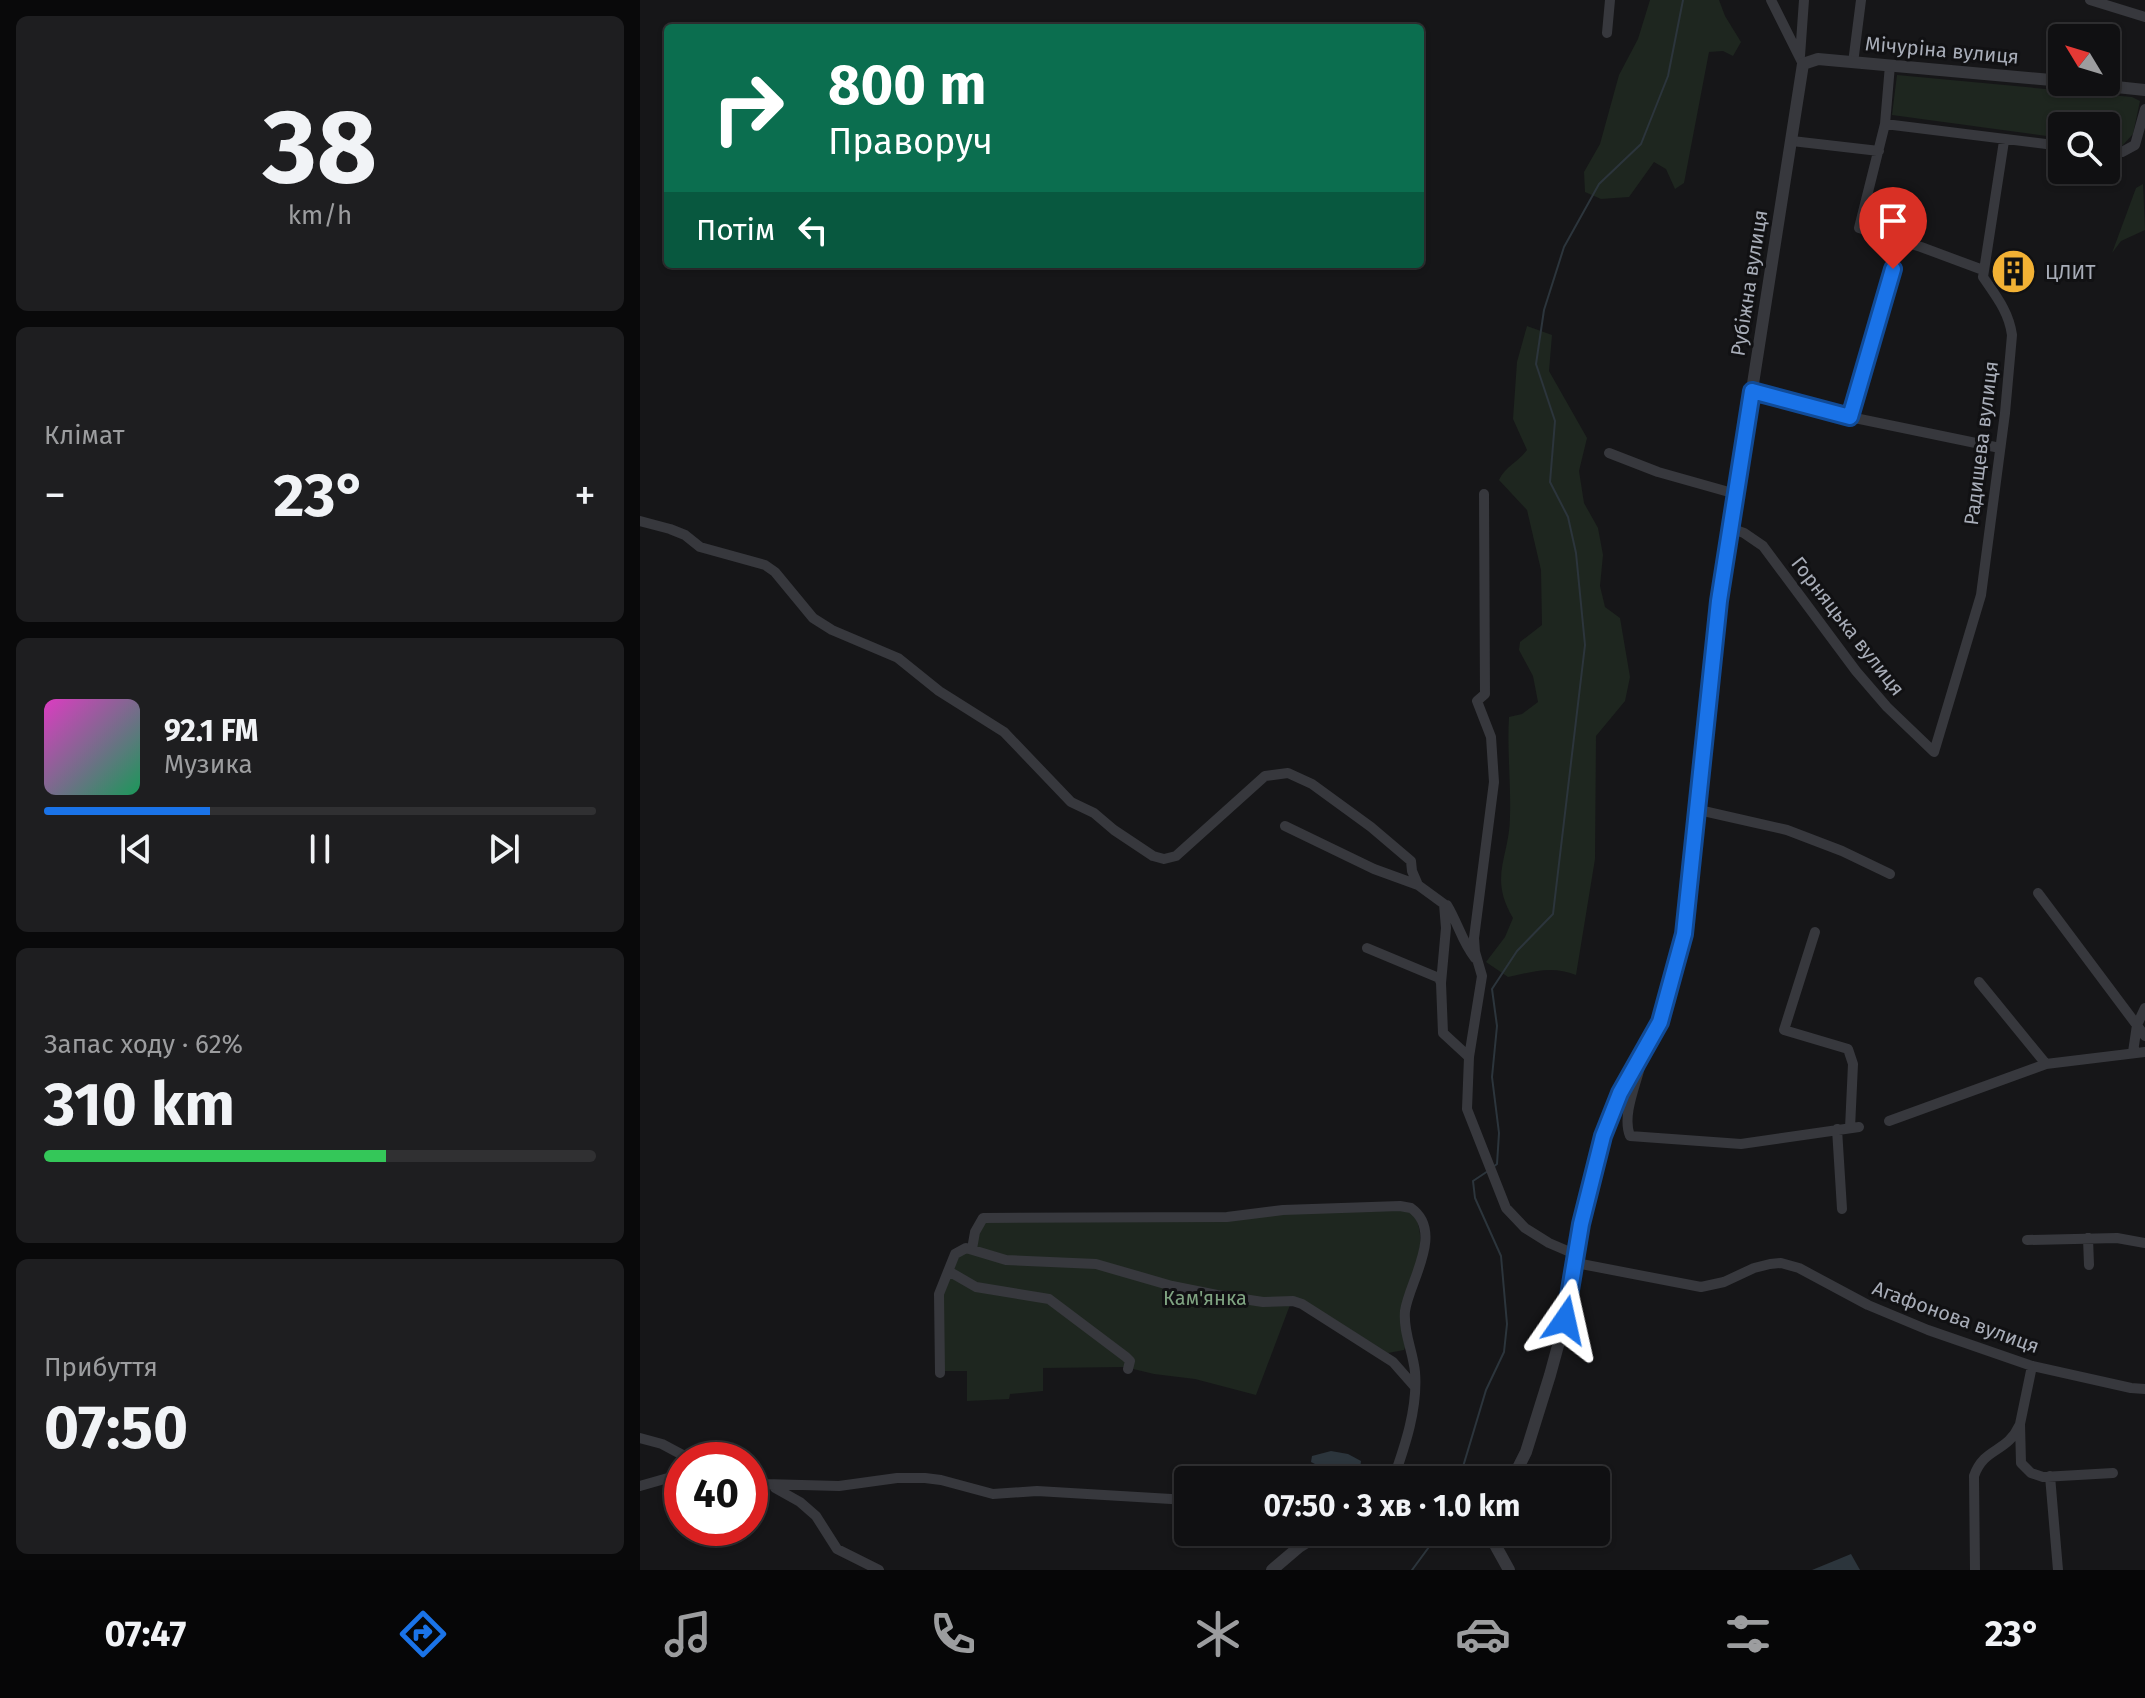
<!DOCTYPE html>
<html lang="uk">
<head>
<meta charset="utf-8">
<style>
	body { margin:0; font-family:"Fira Sans",sans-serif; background:#1e1e20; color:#f1f3f6; height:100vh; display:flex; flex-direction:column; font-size:30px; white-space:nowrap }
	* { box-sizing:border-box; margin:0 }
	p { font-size:26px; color:#9c9d9f }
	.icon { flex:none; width:44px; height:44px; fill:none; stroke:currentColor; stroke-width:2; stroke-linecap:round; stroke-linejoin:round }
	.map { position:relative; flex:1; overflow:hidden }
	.side { display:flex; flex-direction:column; gap:16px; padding:16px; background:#09090a; width:640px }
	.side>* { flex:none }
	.banner { position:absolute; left:24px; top:24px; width:760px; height:244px; border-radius:8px; box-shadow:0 2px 6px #0004,0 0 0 2px #303032; background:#0b6e4f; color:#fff; overflow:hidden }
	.needle { width:52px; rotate:308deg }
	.fabs { position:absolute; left:1408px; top:24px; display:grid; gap:16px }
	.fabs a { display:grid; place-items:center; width:72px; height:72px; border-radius:8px; background:#101012; box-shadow:0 2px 6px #0004,0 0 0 2px #303032; font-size:40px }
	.speed { position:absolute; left:24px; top:1442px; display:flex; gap:16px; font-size:40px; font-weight:700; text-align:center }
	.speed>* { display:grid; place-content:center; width:104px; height:104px; border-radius:50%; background:#101012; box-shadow:0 2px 6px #0004,0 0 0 2px #303032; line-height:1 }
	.speed .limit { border:12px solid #d22; background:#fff; color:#111 }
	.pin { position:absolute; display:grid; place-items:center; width:68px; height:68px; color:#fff; margin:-82px -34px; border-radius:50% 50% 50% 0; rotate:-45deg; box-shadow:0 0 8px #0007 }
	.pin .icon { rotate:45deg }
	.me { position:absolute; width:88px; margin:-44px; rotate:11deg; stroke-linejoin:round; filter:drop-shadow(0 0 6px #0008) }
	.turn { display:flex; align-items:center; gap:28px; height:168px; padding:0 32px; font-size:36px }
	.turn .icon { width:104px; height:104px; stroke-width:2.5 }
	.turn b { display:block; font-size:56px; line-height:68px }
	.then { display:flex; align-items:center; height:76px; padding:0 32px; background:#0003; gap:16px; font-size:30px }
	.big { font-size:60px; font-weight:700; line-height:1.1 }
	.side .tile { flex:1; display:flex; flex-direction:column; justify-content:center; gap:12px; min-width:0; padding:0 28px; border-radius:12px; background:#1e1e20 }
	.side .dial { align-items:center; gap:0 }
	.dial b { font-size:104px; line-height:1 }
	.song { display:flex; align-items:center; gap:24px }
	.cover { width:96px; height:96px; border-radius:12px; background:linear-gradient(135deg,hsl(310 70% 55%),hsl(150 70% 35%)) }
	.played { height:8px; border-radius:4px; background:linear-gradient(90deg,#1a73e8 30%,#303032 30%) }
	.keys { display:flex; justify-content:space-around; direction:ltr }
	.heat { display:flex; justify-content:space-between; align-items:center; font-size:44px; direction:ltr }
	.charge { height:12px; border-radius:6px; background:linear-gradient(90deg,#34c759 62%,#303032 0) }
	.trip { position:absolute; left:534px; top:1466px; width:436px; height:80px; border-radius:8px; background:#101012; box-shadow:0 2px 6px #0004,0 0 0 2px #303032; font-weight:700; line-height:80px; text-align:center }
	.menu { display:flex; height:128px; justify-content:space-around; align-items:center; background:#060607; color:#9c9d9f }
	.menu .icon { width:56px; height:56px }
	.menu .on { color:#1a73e8 }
	.menu b { font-size:36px; color:#f1f3f6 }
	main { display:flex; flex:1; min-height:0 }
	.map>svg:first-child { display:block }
	.green { fill:#1e261f }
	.water { fill:#2c353c }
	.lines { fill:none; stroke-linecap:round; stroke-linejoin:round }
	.stream { stroke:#2c353c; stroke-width:2 }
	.minor { stroke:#37383d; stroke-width:10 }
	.tertiary { stroke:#37383d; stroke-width:12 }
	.route-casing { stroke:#114b97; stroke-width:20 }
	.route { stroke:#1a73e8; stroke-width:14 }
	.labels { text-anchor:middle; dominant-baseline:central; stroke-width:6; stroke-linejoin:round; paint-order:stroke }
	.street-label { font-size:20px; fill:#a8adb8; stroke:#111113 }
	.poi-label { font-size:20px; fill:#a8adb8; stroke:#111113; text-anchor:start }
	.park-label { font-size:20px; fill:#7fa381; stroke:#111113 }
</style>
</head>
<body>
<main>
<section class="side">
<div class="tile dial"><b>38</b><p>km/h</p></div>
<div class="tile"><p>Клімат</p>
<div class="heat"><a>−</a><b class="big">23°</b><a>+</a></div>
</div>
<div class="tile">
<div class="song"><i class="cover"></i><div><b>92.1 FM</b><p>Музика</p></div></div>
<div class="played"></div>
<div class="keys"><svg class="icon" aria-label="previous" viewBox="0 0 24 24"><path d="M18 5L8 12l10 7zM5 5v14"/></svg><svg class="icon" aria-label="pause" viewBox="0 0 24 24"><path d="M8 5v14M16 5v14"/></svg><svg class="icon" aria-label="next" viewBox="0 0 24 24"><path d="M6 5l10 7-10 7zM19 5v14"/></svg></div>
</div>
<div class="tile"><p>Запас ходу · 62%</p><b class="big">310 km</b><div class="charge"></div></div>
<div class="tile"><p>Прибуття</p><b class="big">07:50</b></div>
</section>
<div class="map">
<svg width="1505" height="1570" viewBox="0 0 1505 1570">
	<rect width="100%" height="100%" fill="#161618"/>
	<!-- green -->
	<path class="green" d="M1010 0H1079L1085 16 1101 42 1093 56 1083 51 1069 52 1044 183 1035 189 1026 169 1014 162 989 197 961 199 945 192 944 172 960 144 979 75 998 39Z
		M1257 75 1492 97 1500 101 1493 134 1482 146 1466 144V126H1422V138L1252 115Z
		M1503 184 1505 230 1481 241 1472 253 1496 188Z
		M887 326 912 335 909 371 947 438 939 471 944 503 958 528 963 555 960 586 965 607 980 618 990 677 985 701 956 736 955 859 936 975C912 965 892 972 868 977L846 962 865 937 873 918C848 876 870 857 870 816 871 783 867 750 869 717L882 714 898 702 893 676 879 650 880 642 902 625 901 570 887 510 859 480C865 467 878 462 887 450L873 419 877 362Z
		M752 1208 774 1213C791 1251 769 1270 764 1306 762 1318 765 1332 766 1345L764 1350 748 1353 666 1302 650 1305 616 1395 555 1379 514 1374 485 1367 403 1368V1391L370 1394 369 1399 327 1401V1371H303L304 1283 317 1255 331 1252 344 1221Z"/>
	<!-- water -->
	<path class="water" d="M691 1451 708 1454 721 1461 719 1476 714 1478C703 1474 690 1480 677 1473L675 1464 671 1462 672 1456Z
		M1211 1554 1220 1570H1172Z"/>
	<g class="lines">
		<!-- stream -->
		<path class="stream" d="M853 1167 857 1164 859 1133 852 1077 857 1026 852 989 877 951 913 914 945 645 936 553 928 517 910 482 915 421 896 364 904 310 924 247 959 184 1001 144 1028 76 1043 0
			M819 1480 846 1390 864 1352 867 1324 861 1256 835 1198 833 1181 848 1171
			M772 1570 800 1532"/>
		<!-- minor -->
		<path class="minor" d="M1131 0 1163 64
			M1450 0 1505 17
			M967 33 970 0
			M1160 56 1164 0
			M1213 63 1221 0
			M1250 65 1245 124 1219 228 1281 247 1343 270
			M1245 124 1422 146
			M1152 141 1239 151
			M1466 151 1482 152 1495 145 1505 109
			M1112 391 1210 417 1360 448
			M1210 417 1260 242
			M969 453 1018 472 1096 494
			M0 521 30 529 45 535 60 547 125 565 135 572 173 618 192 630 258 658 299 691 364 732 431 802 454 813 474 830 513 856 524 859 536 856 625 776 648 773 672 784 731 827 771 861 772 871 778 885
			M1090 528 1104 533 1123 546 1216 671 1247 707 1294 752 1341 595 1365 413 1372 335C1369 312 1356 296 1343 277L1364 141
			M1059 810 1147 830 1202 851 1250 874
			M645 826 734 869 778 885 804 904 806 928 801 983
			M1398 893 1505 1036
			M807 905C818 923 822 942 835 958
			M1175 932 1144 1030 1208 1049 1213 1064 1210 1128
			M727 948 799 978 801 983 803 1033 829 1057 827 1109 866 1208 885 1228 909 1243 937 1255
			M1339 982 1406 1064
			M1493 1052 1497 1025 1505 1008
			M829 1057 842 976 835 952 834 938 854 782 851 737 837 701 845 694 844 494
			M1000 1067C995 1087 982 1116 990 1136L1101 1144 1219 1127
			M1249 1121 1406 1064 1505 1052
			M1197 1129 1202 1209
			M1448 1238 1449 1265
			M1387 1240 1477 1238 1505 1243
			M332 1249 335 1232 343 1218 587 1217 643 1210 760 1206 771 1208C805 1232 769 1282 765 1311 763 1332 773 1351 775 1372 778 1408 765 1446 753 1480
			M936 1263 1061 1287 1084 1282 1114 1268 1130 1264 1141 1263 1159 1268 1228 1305 1288 1330 1392 1366 1491 1388 1505 1389
			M310 1272 336 1287 409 1299 486 1357 490 1361 488 1369
			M1392 1366 1380 1424 1381 1463 1391 1473 1403 1477 1473 1473
			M300 1373 299 1294 315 1254 326 1248 366 1260 456 1264 532 1286 577 1295 623 1302 653 1301 662 1304 753 1362 775 1387
			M0 1438 22 1444 52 1460
			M1410 1476 1418 1570
			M110 1480 125 1484 199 1486 257 1478H285L301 1480 353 1494 397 1491 548 1500
			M0 1486 42 1474
			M135 1488 160 1502 176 1516 197 1549 239 1570
			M1335 1570 1334 1476C1344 1447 1367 1453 1379 1426"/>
		<!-- tertiary -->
		<path class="tertiary" d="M1429 82 1505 90
			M866 1480 877 1470 886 1452 910 1375 925 1320 941 1224 969 1116 1020 1022 1044 934 1079 601 1163 64 1178 59 1422 81
			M848 1532 869 1570
			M632 1570 659 1547 683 1532"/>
	</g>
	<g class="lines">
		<defs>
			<path id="route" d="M925 1320 941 1224 963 1136 980 1093 1020 1022 1044 934 1079 601 1112 391 1210 417 1253 269"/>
		</defs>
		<!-- route casing -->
		<use href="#route" class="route-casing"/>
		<!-- route -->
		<use href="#route" class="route"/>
	</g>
	<!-- icons -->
	<defs>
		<symbol id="building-disc" viewBox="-11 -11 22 22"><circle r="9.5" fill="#f2b134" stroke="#111113"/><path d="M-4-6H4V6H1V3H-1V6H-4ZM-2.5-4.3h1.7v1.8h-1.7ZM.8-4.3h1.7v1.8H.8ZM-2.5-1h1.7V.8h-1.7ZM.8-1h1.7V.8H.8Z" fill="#111"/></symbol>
	</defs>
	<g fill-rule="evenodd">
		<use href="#building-disc" x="1348" y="246" width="51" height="51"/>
	</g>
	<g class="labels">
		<!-- street labels -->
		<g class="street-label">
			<text transform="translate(1302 50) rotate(5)">Мічуріна вулиця</text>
			<text transform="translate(1109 283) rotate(-81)">Рубіжна вулиця</text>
			<text transform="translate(1341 443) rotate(-83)">Радищева вулиця</text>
			<text transform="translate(1208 626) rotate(52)">Горняцька вулиця</text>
			<text transform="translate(1316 1317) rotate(20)">Агафонова вулиця</text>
		</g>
		<!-- poi labels -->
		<g class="poi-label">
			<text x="1405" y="272">ЦЛИТ</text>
		</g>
		<!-- park labels -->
		<g class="park-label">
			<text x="565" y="1298">Кам'янка</text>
		</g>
	</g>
</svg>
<div class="fabs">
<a><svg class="needle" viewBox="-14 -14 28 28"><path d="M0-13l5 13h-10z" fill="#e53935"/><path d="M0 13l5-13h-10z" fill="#9c9d9f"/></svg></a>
<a><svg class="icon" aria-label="search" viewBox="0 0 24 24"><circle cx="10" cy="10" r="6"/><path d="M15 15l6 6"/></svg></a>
</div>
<div class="speed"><div class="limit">40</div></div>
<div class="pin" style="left:1253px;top:269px;background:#d93025"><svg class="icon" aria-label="arrive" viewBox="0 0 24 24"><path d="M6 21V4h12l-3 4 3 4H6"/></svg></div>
<svg class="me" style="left:925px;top:1320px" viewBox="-20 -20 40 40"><path d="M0-17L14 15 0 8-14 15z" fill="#1a73e8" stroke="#fff" stroke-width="4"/></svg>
<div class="trip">07:50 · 3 хв · 1.0 km</div>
<div class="banner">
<div class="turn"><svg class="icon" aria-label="right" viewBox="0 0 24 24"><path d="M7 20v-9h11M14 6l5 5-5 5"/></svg><div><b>800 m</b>Праворуч</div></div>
<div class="then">Потім<svg class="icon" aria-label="left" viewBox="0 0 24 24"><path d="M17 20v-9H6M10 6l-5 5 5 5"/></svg></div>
</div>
</div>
</main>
<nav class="menu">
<b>07:47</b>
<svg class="icon on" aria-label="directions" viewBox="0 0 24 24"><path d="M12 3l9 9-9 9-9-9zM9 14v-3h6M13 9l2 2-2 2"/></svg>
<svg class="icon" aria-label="music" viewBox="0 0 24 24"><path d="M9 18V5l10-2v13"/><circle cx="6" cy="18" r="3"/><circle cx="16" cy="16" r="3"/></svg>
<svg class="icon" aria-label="phone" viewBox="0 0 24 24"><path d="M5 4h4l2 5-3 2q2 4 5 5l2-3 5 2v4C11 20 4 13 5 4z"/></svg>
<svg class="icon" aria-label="climate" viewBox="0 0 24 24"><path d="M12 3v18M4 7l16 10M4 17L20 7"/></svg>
<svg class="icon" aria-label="car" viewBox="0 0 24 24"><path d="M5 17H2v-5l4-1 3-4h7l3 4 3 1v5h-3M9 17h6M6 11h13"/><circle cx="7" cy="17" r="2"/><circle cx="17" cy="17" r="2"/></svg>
<svg class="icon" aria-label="filters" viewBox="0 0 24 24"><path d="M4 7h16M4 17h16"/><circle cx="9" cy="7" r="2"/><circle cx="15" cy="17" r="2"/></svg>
<b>23°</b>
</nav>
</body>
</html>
